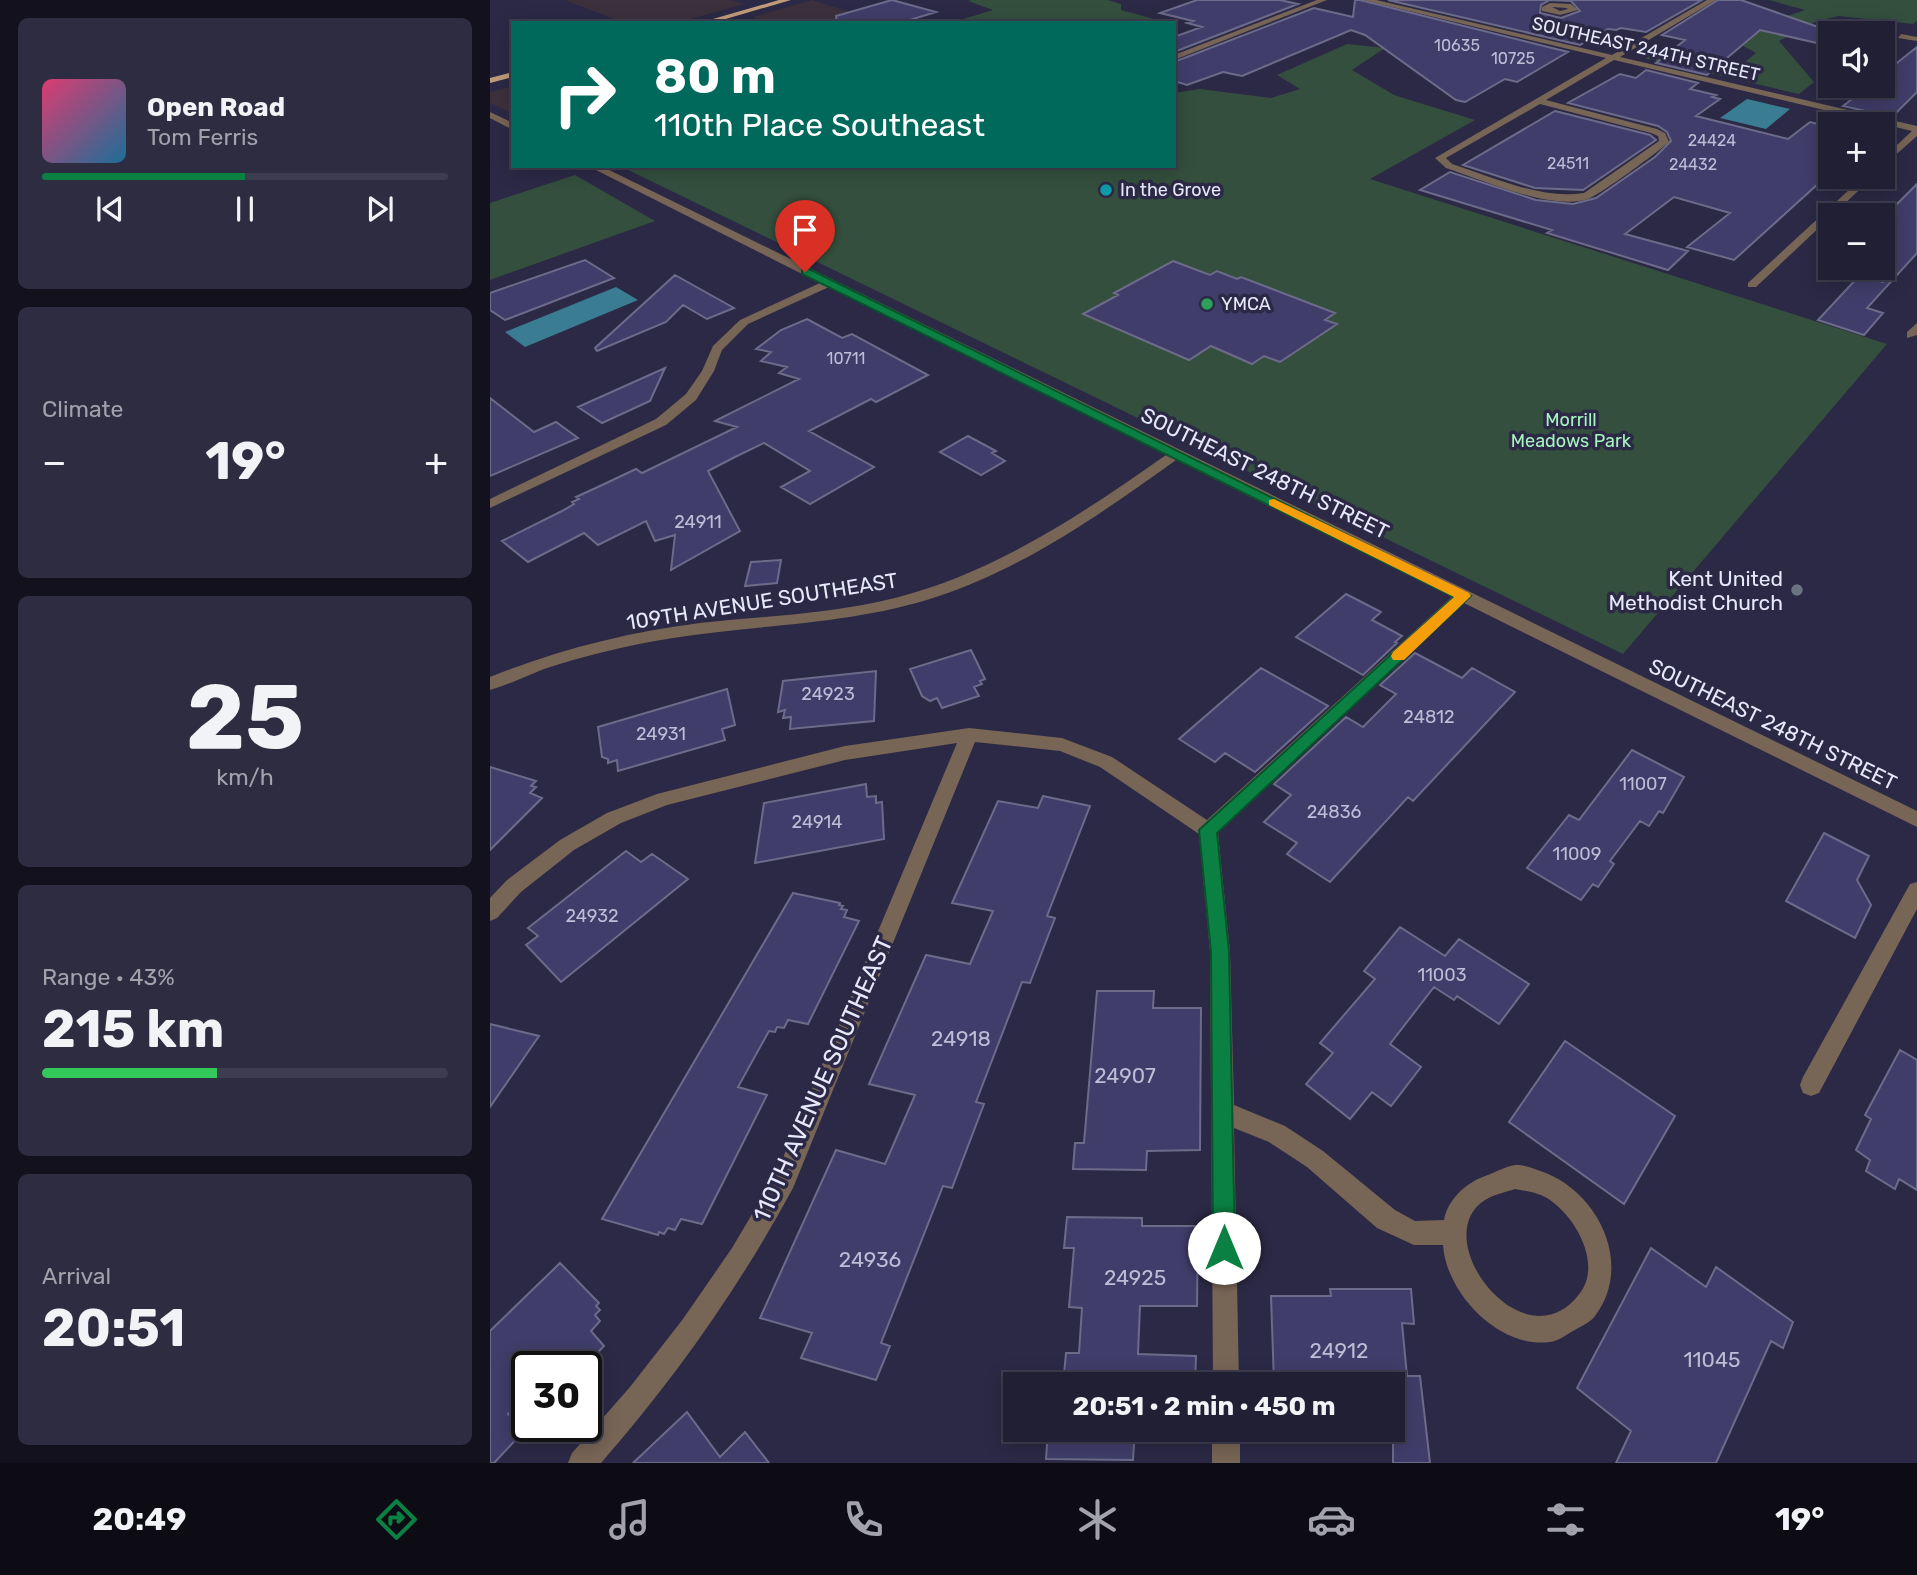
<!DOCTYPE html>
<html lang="en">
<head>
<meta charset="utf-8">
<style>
	body { margin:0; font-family:Rubik,sans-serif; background:#2d2c40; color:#f1f3f6; height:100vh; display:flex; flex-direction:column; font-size:26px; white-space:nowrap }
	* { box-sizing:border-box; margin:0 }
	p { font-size:23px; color:#a2a2ac }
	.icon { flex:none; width:38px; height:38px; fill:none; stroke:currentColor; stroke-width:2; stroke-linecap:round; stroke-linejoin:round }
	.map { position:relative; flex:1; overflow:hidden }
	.details { display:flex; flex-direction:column; gap:18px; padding:18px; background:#12111d; width:490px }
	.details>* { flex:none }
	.top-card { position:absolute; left:21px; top:21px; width:665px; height:147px; border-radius:0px; box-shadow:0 4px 18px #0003,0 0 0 2px #3d3d4f; background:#00695c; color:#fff; overflow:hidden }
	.tools { position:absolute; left:1328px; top:21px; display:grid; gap:14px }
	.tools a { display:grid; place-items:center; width:77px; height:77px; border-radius:0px; background:#201f34; box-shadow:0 4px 18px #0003,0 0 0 2px #3d3d4f; font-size:35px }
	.speed { position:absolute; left:21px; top:1351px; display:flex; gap:14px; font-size:35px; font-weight:700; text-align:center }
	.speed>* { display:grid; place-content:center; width:91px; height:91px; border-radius:50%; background:#201f34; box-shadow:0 4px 18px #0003,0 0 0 2px #3d3d4f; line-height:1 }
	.speed .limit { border:4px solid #111; border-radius:10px; background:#fff; color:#111 }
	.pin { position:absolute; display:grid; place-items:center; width:60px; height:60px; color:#fff; margin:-72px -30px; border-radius:50% 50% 50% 0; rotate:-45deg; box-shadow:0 0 7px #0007 }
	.pin .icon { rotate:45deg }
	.me { position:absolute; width:77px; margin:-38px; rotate:0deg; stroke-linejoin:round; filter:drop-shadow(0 0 5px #0008) }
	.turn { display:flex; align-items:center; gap:24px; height:147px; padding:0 28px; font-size:32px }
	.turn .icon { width:91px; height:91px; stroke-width:2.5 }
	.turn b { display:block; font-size:49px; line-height:60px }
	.big { font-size:52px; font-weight:700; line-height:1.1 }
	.details .tile { flex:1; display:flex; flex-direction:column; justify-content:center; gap:10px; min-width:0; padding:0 24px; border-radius:10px; background:#2d2c40 }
	.details .dial { align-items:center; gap:0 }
	.dial b { font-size:91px; line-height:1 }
	.song { display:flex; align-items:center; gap:21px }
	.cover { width:84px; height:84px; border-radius:10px; background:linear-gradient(135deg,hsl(340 70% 55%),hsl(200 70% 35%)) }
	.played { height:7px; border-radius:4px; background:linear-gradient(90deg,#0b8043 50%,#3d3d4f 50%) }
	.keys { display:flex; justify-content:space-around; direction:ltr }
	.heat { display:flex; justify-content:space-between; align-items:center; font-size:38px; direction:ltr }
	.charge { height:10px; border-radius:5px; background:linear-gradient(90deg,#34c759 43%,#3d3d4f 0) }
	.trip { position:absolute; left:513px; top:1372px; width:402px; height:70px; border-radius:0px; background:#201f34; box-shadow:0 4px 18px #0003,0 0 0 2px #3d3d4f; font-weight:700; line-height:70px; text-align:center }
	.menu { display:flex; height:112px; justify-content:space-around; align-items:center; background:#0d0c15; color:#a2a2ac }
	.menu .icon { width:49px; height:49px }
	.menu .active { color:#0b8043 }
	.menu b { font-size:32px; color:#f1f3f6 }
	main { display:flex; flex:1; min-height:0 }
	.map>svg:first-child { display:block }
	.commercial { fill:#3d303d }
	.green { fill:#344f3d }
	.water { fill:#3a7d92 }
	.building { fill:#413d6a; stroke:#6c6b8a; stroke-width:2; fill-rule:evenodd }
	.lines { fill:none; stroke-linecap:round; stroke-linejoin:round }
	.minor { fill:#776555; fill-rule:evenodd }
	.major { fill:#c09b7a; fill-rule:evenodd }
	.route { fill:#0b8043; stroke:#07532c; stroke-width:2 }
	.slow { fill:#f59e0b }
	.culture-dot { fill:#0f9aa8; stroke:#2b2945; stroke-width:2.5 }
	.leisure-dot { fill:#2e9e5b; stroke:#2b2945; stroke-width:2.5 }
	.worship-dot { fill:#6b7280; stroke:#2b2945; stroke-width:2.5 }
	.labels { text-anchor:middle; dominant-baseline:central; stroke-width:7; stroke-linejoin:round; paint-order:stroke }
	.far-number-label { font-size:16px; fill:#bebdd7 }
	.far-street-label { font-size:18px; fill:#e8e8fb; stroke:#2b2945 }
	.far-poi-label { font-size:18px; fill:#e8e8fb; stroke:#2b2945; text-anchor:start }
	.far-park-label { font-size:18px; fill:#a6f3bf; stroke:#2b2945 }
	.number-label { font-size:18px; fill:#bebdd7 }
	.street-label { font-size:21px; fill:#e8e8fb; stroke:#2b2945 }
	.poi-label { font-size:21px; fill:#e8e8fb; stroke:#2b2945; text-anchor:end }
	.near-number-label { font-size:21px; fill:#bebdd7 }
	.near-street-label { font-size:24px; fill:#e8e8fb; stroke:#2b2945 }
</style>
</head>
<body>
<main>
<section class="details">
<div class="tile">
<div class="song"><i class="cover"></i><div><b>Open Road</b><p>Tom Ferris</p></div></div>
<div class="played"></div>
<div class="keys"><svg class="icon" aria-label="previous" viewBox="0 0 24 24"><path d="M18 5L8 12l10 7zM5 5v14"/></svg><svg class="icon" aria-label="pause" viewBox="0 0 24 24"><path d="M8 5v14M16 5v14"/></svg><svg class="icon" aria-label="next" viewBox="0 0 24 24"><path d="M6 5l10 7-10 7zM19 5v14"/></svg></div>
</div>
<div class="tile"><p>Climate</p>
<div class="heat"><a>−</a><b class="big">19°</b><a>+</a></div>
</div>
<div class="tile dial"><b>25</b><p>km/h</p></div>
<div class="tile"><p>Range · 43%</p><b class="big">215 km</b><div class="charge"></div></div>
<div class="tile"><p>Arrival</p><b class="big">20:51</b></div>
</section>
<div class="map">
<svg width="1427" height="1463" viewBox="0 0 1427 1463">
	<rect width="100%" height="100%" fill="#2b2945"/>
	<!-- commercial -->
	<path class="commercial" d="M75 0H241L254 4 186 23H135Z
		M322 0 395 23H279L262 17Z
		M23 86V114L0 103V92Z"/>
	<!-- green -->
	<path class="green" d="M482 0H618L631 4V10L679 23H597L573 20 566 23H460L503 10 478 1Z
		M1279 0H1427V21L1423 24 1349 16 1327 21 1289 41 1324 82 1309 94 1149 57 1166 47 1250 66 1266 53 1237 37 1315 10Z
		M857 44 895 48 862 70 904 95 985 120 880 179 1397 344 1133 654 130 166H684V93L710 89 781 98 810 89 787 75Z
		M85 175 165 221 0 280V203Z"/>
	<!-- water -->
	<path class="water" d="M1257 99 1300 109 1276 129 1230 118Z
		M126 287 148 300 35 347 15 332Z"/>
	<!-- building -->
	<path class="building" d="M402 0 446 12 410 23H347L346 16Z
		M707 0H790L808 4 684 52V37L712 27 697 23 703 21 670 13Z
		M865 0H870L1078 52 1027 82 1015 79 975 102 966 100 875 35 861 30 752 76 733 72 697 85 684 81V62L824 8 863 17Z
		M898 0H1212L1156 32 1131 28 1126 30 1118 29 1090 45ZM1060 0 1081 1 1090 11 1071 18 1050 13 1051 5Z
		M1228 0H1251L1331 28 1327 43 1270 30 1217 75 1166 63 1195 40 1172 35Z
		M1427 47V92L1402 117 1353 106 1379 86H1393V74Z
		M1156 70 1208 83 1200 89 1226 95 1222 97 1230 99 1206 116 1298 139 1320 122 1340 127V173L1244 260 1197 247 1240 213 1184 197 1135 234 1198 251 1178 270 1057 233 1062 230 930 190 960 172 1046 200 1083 204 1106 198 1165 157 1181 141 1177 132 1168 126 1078 103 1130 74 1146 78Z
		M1065 111 1160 135 1166 140 1093 190 1045 188 973 165Z
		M1343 115 1382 124H1331Z
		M1427 184V253L1377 308 1393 313 1374 335 1328 320 1370 275 1393 282V218Z
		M95 260 124 278 15 320 0 310V293Z
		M683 261 720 275 727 271 747 279 751 277 845 313 835 320 847 324 790 362 774 356 762 364 721 346 699 360 593 314 628 295 624 293Z
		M185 275 244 308 217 319 193 305 176 322 107 351 105 348Z
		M317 319 352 338 362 334 438 375 386 402 381 399 319 431 384 467 320 504 291 487 320 471 274 443 245 457 218 471 250 531 181 570 185 535 165 541 156 521 108 545 94 533 38 562 12 541 72 511 84 504 82 502 89 499 86 497 110 486 146 469 152 473 247 427 225 421 309 379 289 373 297 367 271 361 281 352 266 349 291 330Z
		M175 368 160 401 112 423 88 407Z
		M0 398 44 432 66 422 88 438 0 476Z
		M478 436 506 451 502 453 515 461 491 475 450 452Z
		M291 560 287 583 255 586 261 562Z
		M856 594 891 612 882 620 912 636 905 642 907 643 873 675 806 637Z
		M481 650 495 679 490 681 492 684 484 687 489 696 452 708 447 698 440 701 432 696 420 669Z
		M925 653 972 678 982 668 1025 692 923 801 918 797 840 882 797 854 807 843 774 822 801 795 784 784 856 717 873 727 906 694 890 685Z
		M771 668 838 706 765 772 735 753 725 762 689 739Z
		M386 671 384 721 300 729 301 717 293 718 295 710 288 712 293 681Z
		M237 689 245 725 232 729 235 740 128 771 127 760 118 763V759L112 757 108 727Z
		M1142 750 1194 777 1173 813 1169 811 1159 826 1150 821 1120 861 1124 864 1108 887 1103 884 1091 900 1037 868 1079 815 1089 820Z
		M0 767 46 781 41 786 46 787 40 793 52 798 0 850Z
		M376 784 377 797 386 796V803L392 802 394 839 265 863 274 803Z
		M553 796 600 806 557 916 565 918 540 983 532 982 486 1102 494 1104 462 1188 453 1186 391 1343 400 1346 386 1380 311 1358 322 1333 270 1318 346 1150 395 1164 425 1095 379 1084 436 955 480 964 503 911 462 903 508 801 548 808Z
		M1334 833 1379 856 1367 880 1381 905 1365 938 1296 901Z
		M136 851 151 862 162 854 198 879 71 982 36 945 48 936 38 928Z
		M303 893 350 903 349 905 353 906 351 909 357 910 354 917 369 921 318 1024 298 1020 294 1028 287 1027 285 1032 279 1031 248 1087 277 1095 212 1224 191 1219 185 1230 178 1228 174 1234 169 1232 168 1235 112 1219Z
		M910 927 955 956 969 939 1039 984 1009 1024 967 996 964 1000 944 987 900 1044 931 1067 901 1106 882 1092 860 1119 816 1084 843 1053 830 1043 885 979 874 971Z
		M607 991H664L663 1008H711L710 1150 657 1151 656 1170 583 1169 585 1143H594Z
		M0 1024 49 1036 0 1107Z
		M1075 1041 1185 1116 1134 1204 1019 1122Z
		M1410 1050 1427 1060V1190L1409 1179 1405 1189 1376 1171 1380 1160 1366 1150 1381 1119 1375 1115Z
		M577 1217 652 1218V1226H708L707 1306H650L648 1354 706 1356 705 1384H573L576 1353H589L592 1308 579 1307 584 1248H574Z
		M1161 1248 1216 1287 1226 1267 1303 1322 1293 1348 1281 1341 1226 1463H1126L1141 1431 1087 1388Z
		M70 1263 109 1303 106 1306 110 1310 105 1315 110 1321 101 1331 114 1346 94 1367H37V1395L18 1414 33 1432 4 1463H0V1331Z
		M840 1289H921L924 1324 912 1323 917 1376H930L940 1463H903V1384H784L781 1296H841Z
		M197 1412 230 1457 255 1432 279 1463H143Z
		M558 1430H645L643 1460 556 1459Z"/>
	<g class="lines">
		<!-- minor -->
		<path class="minor" d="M827 0H837L684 60V55Z
			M873 0H886L1122 55 1217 0H1226L1130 57 1427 126V136L1393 166V158L1422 131 1124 60 1056 100 1167 129 1175 133 1179 142C1168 152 1111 194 1098 199 1062 211 992 180 956 168L945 158 1116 58ZM1050 104 1161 133 1168 136 1169 141 1094 193C1051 200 1003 177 962 164L956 158Z
			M1060 3 1081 4 1088 10 1070 15 1052 11V7ZM1062 7 1076 8 1078 9 1070 11Z
			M1411 34 1427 37V41L1408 38Z
			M0 112 23 123V130L0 118Z
			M98 166H111L1427 811V827L974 603 728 833 740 952 744 1105 795 1126 833 1151 905 1210 925 1221 954 1220C958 1199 976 1183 995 1176 1004 1173 1016 1166 1025 1165 1034 1164 1047 1170 1056 1173 1110 1195 1143 1266 1105 1316 1100 1323 1091 1326 1083 1331 1076 1335 1068 1341 1060 1342 1009 1349 956 1293 953 1245H924L887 1228 817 1167 779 1142 744 1128 749 1384H723L720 952 709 834 610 767 570 751 485 742 303 1188C249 1288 185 1378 111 1463H78L82 1453 140 1387 193 1319 242 1248 287 1172 467 743 355 760 177 805 131 823 84 850 31 892 7 918 0 921V898L17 880 70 840 117 813 167 794 355 746 479 728 572 738 622 757 717 820 962 597 686 460C612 513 536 567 449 596 363 625 272 624 183 638 139 645 96 655 54 669 36 676 18 685 0 690V677C67 650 138 632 210 623 275 616 342 614 405 598 506 572 592 514 676 455L339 287 258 324 232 350 224 371 206 400 176 425 0 508V499L166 419 196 394 212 371 223 346 250 320 330 283ZM1025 1189C1037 1191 1050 1193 1060 1200 1086 1218 1112 1264 1090 1293 1035 1368 935 1238 995 1200 1003 1195 1016 1192 1025 1189Z
			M1373 177H1383L1266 287H1258V283Z
			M1427 323V335L1417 338V332Z
			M1427 882V909L1329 1093 1321 1096 1313 1093 1310 1085 1313 1077 1420 884Z
			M722 1430H750V1463H722Z"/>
		<!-- major -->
		<path class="major" d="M289 0H301L222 23H209Z
			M23 72V77L0 83V78Z"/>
	</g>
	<!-- route -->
	<path class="route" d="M312 269H319L981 596 727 833 739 952 745 1248 742 1256 734 1259 726 1256 723 1248 721 952 709 830 964 597 312 274Z"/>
	<!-- slow -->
	<path class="slow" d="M784 499 979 593 981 596 914 660H903L901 656 903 652 964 597 779 505V500Z"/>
	<!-- markers -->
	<circle class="culture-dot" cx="616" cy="190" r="7"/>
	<circle class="leisure-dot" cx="717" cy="304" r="7"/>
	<circle class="worship-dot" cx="1307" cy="590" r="7"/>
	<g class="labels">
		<!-- far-number labels -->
		<g class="far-number-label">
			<text x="967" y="45">10635</text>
			<text x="1023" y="58">10725</text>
			<text x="1222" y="140">24424</text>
			<text x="1078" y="163">24511</text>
			<text x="1203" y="164">24432</text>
			<text x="356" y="358">10711</text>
		</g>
		<!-- far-street labels -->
		<g class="far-street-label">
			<text transform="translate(1156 49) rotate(13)">SOUTHEAST 244TH STREET</text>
		</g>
		<!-- far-poi labels -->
		<g class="far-poi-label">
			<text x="630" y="190">In the Grove</text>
			<text x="731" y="304">YMCA</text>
		</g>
		<!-- far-park labels -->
		<g class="far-park-label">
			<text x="1081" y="420">Morrill<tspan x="1081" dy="21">Meadows Park</tspan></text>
		</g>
		<!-- number labels -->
		<g class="number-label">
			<text x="208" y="522">24911</text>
			<text x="338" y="694">24923</text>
			<text x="939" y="717">24812</text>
			<text x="171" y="734">24931</text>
			<text x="1153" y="784">11007</text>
			<text x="844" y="812">24836</text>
			<text x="327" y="822">24914</text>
			<text x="1087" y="854">11009</text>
			<text x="102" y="916">24932</text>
			<text x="952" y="975">11003</text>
		</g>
		<!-- street labels -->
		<g class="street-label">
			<text transform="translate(775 473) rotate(26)">SOUTHEAST 248TH STREET</text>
			<text transform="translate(272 601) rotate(-9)">109TH AVENUE SOUTHEAST</text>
			<text transform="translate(1283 724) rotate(26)">SOUTHEAST 248TH STREET</text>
		</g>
		<!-- poi labels -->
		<g class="poi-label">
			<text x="1293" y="578">Kent United<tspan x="1293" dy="24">Methodist Church</tspan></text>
		</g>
		<!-- near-number labels -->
		<g class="near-number-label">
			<text x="471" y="1038">24918</text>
			<text x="635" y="1075">24907</text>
			<text x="380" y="1259">24936</text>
			<text x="645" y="1277">24925</text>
			<text x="849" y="1350">24912</text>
			<text x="1222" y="1359">11045</text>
		</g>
		<!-- near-street labels -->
		<g class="near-street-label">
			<text transform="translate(333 1079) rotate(-66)">110TH AVENUE SOUTHEAST</text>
		</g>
	</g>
</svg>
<div class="tools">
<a><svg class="icon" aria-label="sound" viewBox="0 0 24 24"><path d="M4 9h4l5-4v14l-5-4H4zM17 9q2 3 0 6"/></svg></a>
<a>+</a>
<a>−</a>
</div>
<div class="speed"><div class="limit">30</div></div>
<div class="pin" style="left:315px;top:272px;background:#d93025"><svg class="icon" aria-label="arrive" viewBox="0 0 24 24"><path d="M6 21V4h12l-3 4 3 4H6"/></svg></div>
<svg class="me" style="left:734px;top:1248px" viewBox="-20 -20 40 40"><circle r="19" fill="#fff"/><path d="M0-13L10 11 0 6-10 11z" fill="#0b8043"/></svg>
<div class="trip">20:51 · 2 min · 450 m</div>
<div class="top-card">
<div class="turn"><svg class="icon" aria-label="right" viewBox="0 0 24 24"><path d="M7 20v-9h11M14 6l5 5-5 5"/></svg><div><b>80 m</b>110th Place Southeast</div></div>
</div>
</div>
</main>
<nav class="menu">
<b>20:49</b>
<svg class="icon active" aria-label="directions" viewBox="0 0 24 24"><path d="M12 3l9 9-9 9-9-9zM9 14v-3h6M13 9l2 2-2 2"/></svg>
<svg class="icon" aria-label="music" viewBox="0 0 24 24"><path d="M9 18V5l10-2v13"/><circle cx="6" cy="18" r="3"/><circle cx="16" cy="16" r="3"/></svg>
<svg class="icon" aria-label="phone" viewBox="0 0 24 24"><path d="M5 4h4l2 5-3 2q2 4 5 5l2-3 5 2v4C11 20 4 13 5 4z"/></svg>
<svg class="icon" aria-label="climate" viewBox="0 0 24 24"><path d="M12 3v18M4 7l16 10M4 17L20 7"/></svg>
<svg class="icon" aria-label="car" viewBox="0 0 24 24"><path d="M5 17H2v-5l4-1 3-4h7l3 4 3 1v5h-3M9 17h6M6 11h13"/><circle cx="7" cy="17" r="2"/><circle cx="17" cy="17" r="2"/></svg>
<svg class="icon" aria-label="filters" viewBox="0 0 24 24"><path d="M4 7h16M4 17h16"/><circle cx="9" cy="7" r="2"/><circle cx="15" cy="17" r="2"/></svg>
<b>19°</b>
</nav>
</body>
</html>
